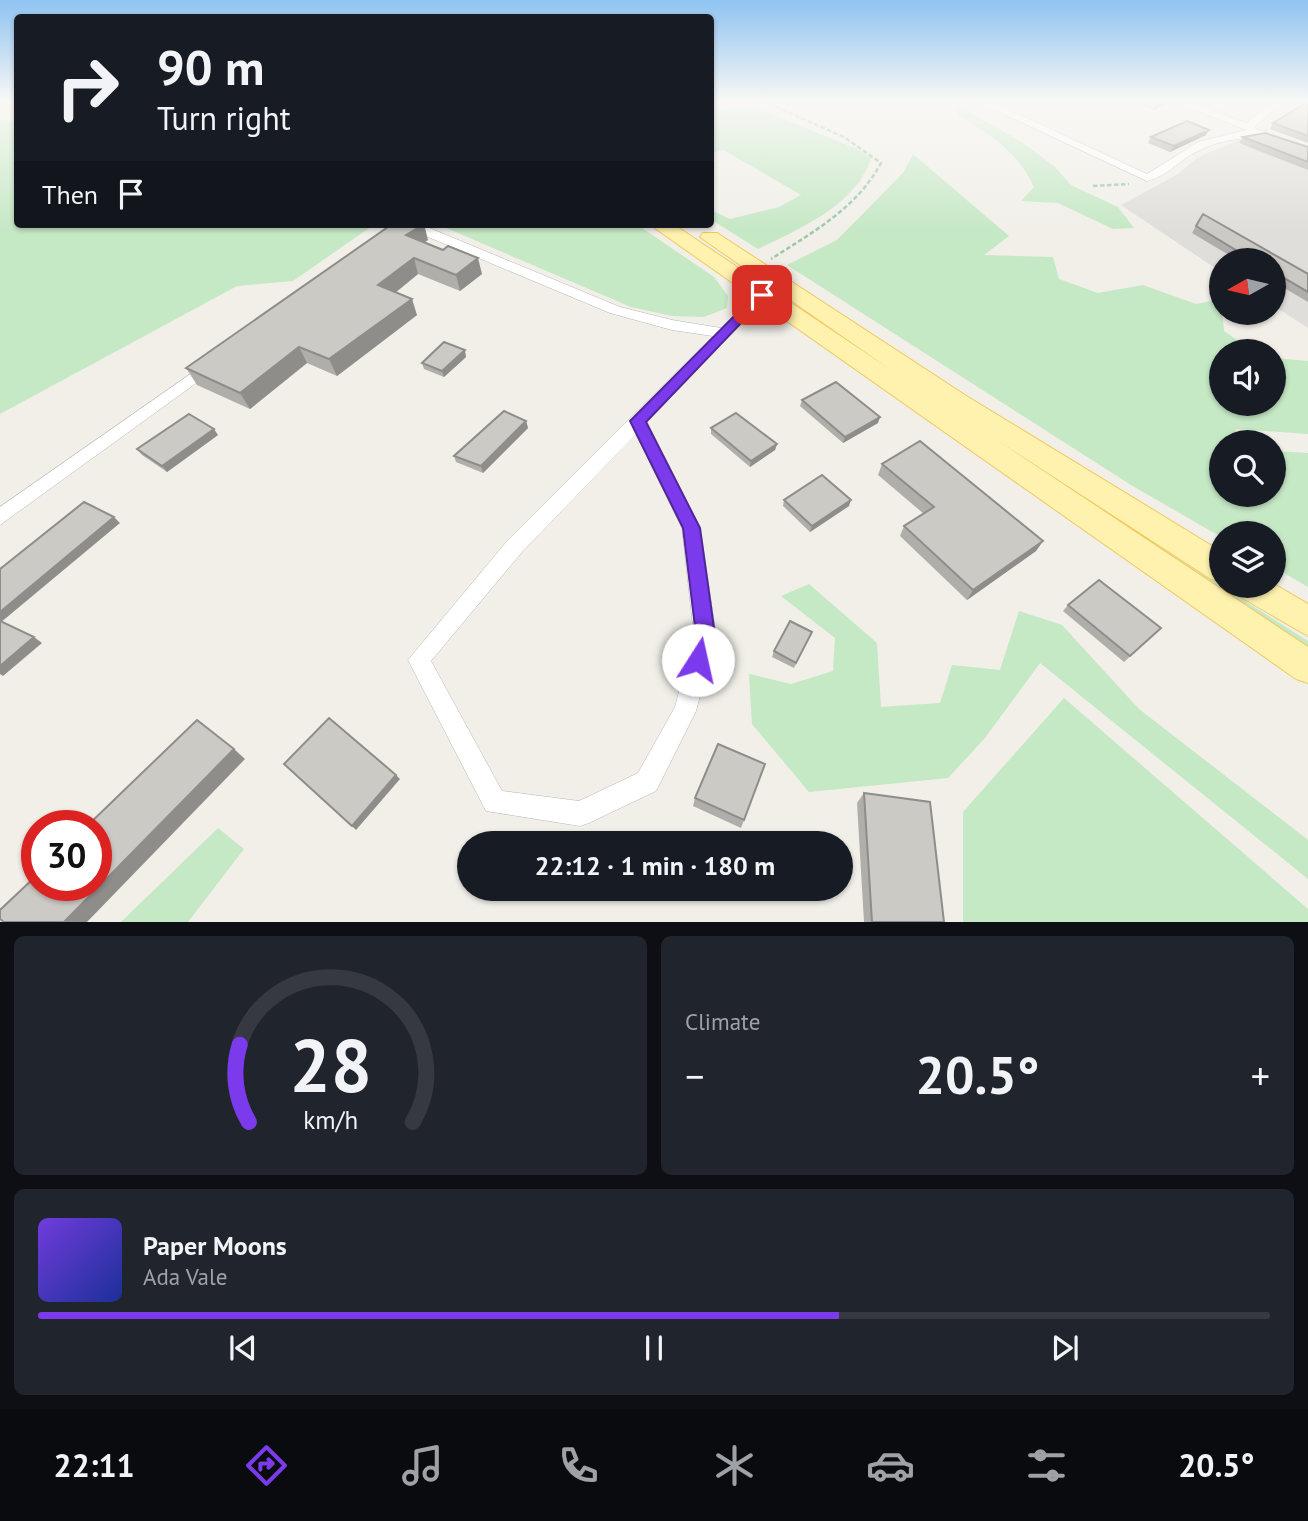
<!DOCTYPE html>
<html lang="en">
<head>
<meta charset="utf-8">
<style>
	body { margin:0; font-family:"PT Sans",sans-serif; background:#20242c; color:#f1f3f6; height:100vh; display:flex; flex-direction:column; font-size:26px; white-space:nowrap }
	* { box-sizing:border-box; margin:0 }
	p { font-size:23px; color:#9ea1a6 }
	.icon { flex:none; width:38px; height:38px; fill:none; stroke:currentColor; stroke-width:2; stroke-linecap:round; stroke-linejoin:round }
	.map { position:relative; height:922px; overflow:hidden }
	.details { display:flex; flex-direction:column; gap:14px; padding:14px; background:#0d0f14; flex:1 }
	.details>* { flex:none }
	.top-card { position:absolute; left:14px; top:14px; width:700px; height:214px; border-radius:7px; box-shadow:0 2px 5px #0004; background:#171b24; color:#f1f3f6; overflow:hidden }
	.needle { width:46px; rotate:262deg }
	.tools { position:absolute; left:1209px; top:248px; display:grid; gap:14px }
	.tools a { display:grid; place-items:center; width:77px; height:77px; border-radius:50%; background:#171b24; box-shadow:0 2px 5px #0004; font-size:35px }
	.speed { position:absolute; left:21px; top:810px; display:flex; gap:14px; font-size:35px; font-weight:700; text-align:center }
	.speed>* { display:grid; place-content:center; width:91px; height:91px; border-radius:50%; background:#171b24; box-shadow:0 2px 5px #0004; line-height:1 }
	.speed .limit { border:10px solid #d22; background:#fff; color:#111 }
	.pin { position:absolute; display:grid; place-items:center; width:60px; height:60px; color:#fff; margin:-30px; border-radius:14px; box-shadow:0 4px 10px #0006 }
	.me { position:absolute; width:77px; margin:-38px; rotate:10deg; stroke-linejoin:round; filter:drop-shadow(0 0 5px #0008) }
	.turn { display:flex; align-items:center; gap:24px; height:147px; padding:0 28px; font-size:32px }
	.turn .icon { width:91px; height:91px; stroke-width:2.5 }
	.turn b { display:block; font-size:49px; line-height:60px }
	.then { display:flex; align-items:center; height:66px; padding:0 28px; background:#0003; gap:14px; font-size:26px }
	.big { font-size:52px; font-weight:600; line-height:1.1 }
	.details .widget { flex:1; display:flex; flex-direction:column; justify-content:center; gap:10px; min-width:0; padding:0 24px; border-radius:10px; background:#20242c }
	.details .dial { align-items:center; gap:0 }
	.dial svg { height:182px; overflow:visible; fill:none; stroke:#363941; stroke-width:7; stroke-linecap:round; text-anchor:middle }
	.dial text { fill:#f1f3f6; stroke:none }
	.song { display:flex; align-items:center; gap:21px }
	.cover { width:84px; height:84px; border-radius:10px; background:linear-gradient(135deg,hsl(260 70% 55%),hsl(230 70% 35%)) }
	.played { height:7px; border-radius:4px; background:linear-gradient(90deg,#7c3aed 65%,#363941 65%) }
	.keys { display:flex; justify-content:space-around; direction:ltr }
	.heat { display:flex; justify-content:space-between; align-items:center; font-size:38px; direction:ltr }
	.details .tiles { flex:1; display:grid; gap:14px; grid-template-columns:1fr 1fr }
	.widget:last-child { grid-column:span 2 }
	.trip { position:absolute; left:457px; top:831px; width:396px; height:70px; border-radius:35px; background:#171b24; box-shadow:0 2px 5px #0004; font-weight:600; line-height:70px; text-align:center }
	.tab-bar { display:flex; height:112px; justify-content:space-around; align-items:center; background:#090b0e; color:#9ea1a6 }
	.tab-bar .icon { width:49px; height:49px }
	.tab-bar .selected { color:#7c3aed }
	.tab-bar b { font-size:32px; color:#f1f3f6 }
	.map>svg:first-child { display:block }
	.industrial { fill:#e0deda }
	.green { fill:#c5e8c5 }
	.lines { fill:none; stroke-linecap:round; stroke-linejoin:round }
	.street-casing { stroke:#b5b8bc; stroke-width:1 }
	.primary-casing { stroke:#f2c960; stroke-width:2 }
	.path { stroke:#9cc7a9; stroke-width:2.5; stroke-dasharray:4.5 2.5; stroke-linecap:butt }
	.street { fill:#fff; fill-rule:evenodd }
	.primary { fill:#fff2af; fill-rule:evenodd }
	.wall { fill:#afaea9 }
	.shaded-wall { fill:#8f8d8a }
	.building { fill:#cccac5; stroke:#8f8d8a; stroke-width:2 }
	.route { fill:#7c3aed; stroke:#51269a; stroke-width:2 }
</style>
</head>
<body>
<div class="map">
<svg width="1308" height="923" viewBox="0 0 1308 923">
	<rect width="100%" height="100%" fill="#f1efe8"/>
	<!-- industrial -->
	<path class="industrial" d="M1249 136 1308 158V328L1274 306V261H1222L1221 272 1121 205 1178 174 1198 157Z"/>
	<!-- green -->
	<path class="green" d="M954 103 1023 143 1054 166 1071 185 1118 207 1134 228 1113 229 1058 203 1021 201 1034 187C1019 153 989 133 957 115Z
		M752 106 857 149 871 158C857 205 799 229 758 249L710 219 711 210 730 219 779 207 801 195 724 150 711 153V112Z
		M0 120 17 121 18 224H375L293 281 237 286 0 414Z
		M913 154 1009 236 984 255 1053 257 1059 279 1098 293 1143 285 1196 304 1221 299 1224 331 1255 352H1222V404H1274V358L1308 361V434L1236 429 1235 443H1222V495H1274V451L1308 453V587L1274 567V534H1222L1221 537 1131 485 787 265 837 240 903 173Z
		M437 224H636L714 277 728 296 727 308 704 317 672 316 631 307Z
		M800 310H805L1169 553 1308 641V652Z
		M809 584 877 643 881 707 940 703 952 665 1000 670 1019 611 1062 625 1139 709 1308 840V879L1040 663 985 738 948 778 809 792 752 724 749 674 791 684 833 671 835 638 781 596Z
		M1064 698 1308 909V922H963V812Z
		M218 828 244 849 188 922H121Z"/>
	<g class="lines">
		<defs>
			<path id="street" d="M976 101H990L1147 174 1198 142 1246 130 1173 101H1188L1246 123 1274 101H1286L1255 126 1257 130 1267 131V135C1242 139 1221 139 1198 151 1179 160 1168 176 1147 181Z
				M404 226 427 227 620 307 672 320 721 328 757 292 762 291 769 295 647 422 700 528 716 635 696 711 656 791 589 823 580 826 486 811 408 660 508 540 713 336 672 330 610 313 421 234 400 233V227ZM636 434 682 528 694 635 675 707 638 773 579 801 502 791 431 661 522 552Z
				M212 359 217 360 220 364 217 368 0 525V507Z"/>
			<path id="primary" d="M649 224H673L894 372 700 237 703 233H717L968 397 1222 552V582L1211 579 994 438 1308 647V683L1296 679Z
				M1274 584 1308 604V636L1239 596 1234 586H1274Z"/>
		</defs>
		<!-- street casing -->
		<use href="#street" class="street-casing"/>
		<!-- primary casing -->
		<use href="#primary" class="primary-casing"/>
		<!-- path -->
		<path class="path" d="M763 101 844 137 881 163C857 208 813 232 771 259
			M1093 186 1129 184"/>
		<!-- street -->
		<use href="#street" class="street"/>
		<!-- primary -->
		<use href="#primary" class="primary"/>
	</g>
	<!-- wall -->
	<path class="wall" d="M1130 101H1171L1154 110Z
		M1226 101H1246L1237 105Z
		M1308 102V143L1270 129 1273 123Z
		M1206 135 1170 152 1148 143 1151 137Z
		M1243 137 1308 147V170L1239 143Z
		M1203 214 1308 274V302L1274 282V261H1239L1192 233Z
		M428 240 424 243 482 274 460 291 418 274 396 292 417 315 337 376 307 363 250 409 197 385 186 368Z
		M466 357 444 377 424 369 422 363Z
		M802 400 878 423 843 443 800 406Z
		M526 421 528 428 483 473 456 462 454 456Z
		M711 428 777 444 775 450 750 467 711 434Z
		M218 435 167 472 142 455 137 449Z
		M882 464 1043 541 1036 551 967 600 900 536 904 526 924 514 878 475Z
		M784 500 849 506 810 532 783 506Z
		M1068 605 1161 628 1124 662 1063 611Z
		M812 632 794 668 772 657 774 651Z
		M762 773 741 828 693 806 695 798Z
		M864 793 944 922H864L857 803Z"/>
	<!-- shaded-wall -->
	<path class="shaded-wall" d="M1162 101H1171L1154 110 1157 104Z
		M1209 130 1206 135 1170 152 1174 146Z
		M424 224 428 240 411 251 406 235Z
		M414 258 418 274 384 302 378 285Z
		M478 258 482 274 460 291 456 275Z
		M412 299 417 315 337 376 329 359Z
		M299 347 307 363 250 409 240 393Z
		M465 350 466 357 444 377 442 371Z
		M880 417 878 423 843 443 845 437Z
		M526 421 528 428 483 473 481 466Z
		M214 429 218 435 167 472 162 466Z
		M777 444 775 450 750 467 751 461Z
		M851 500 849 506 810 532 812 526Z
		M114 517 120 523 0 623V612Z
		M1043 541 1036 551 967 600 973 590Z
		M34 637 42 643 3 676 0 674V666Z
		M234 749 245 759 87 922H64Z
		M396 775 400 779 356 830 352 826Z"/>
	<!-- building -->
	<path class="building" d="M1308 102V136L1273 123Z
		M1187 121 1209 130 1174 146 1151 137Z
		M1265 133 1308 147V162L1243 137Z
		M1203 214 1308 274V292L1274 272V261H1254L1196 226Z
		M408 224H424L406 235 443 250 448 246 478 258 456 275 414 258 378 285 412 299 329 359 299 347 240 393 186 368 388 227Z
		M444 342 465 350 442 371 422 363Z
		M836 382 880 417 845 437 802 400Z
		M504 411 526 421 481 466 454 456Z
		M736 413 777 444 751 461 711 428Z
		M189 414 214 429 162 466 137 449Z
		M920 441 1043 541 973 590 904 526 934 507 882 464Z
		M822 475 851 500 812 526 784 500Z
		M84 502 114 517 0 612V569Z
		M1099 580 1161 628 1130 656 1068 605Z
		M0 621 34 637 0 666Z
		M790 621 812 632 796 663 774 651Z
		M329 718 396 775 352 826 284 764Z
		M197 720 234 749 64 922H4L0 919V910L37 875V886H96V826H87Z
		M718 744 765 764 744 820 695 798Z
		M864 793 930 802 944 922H872Z"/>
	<!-- sky -->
	<linearGradient id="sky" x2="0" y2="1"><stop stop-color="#8fc3f1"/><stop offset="0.44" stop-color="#f9f8f5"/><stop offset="1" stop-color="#f9f8f5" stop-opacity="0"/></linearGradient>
	<rect width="1308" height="231" fill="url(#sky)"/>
	<!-- route -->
	<path class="route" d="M757 293 768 295 646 422 700 528 715 635 705 667 698 670 691 667 689 660 696 635 683 528 630 421Z"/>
</svg>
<div class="tools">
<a><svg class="needle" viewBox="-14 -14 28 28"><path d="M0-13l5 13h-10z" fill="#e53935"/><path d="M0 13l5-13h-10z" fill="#9ea1a6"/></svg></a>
<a><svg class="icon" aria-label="sound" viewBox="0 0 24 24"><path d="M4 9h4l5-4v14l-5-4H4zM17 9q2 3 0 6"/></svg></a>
<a><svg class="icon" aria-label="search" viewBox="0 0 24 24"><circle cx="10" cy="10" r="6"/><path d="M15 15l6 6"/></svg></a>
<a><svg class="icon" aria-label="layers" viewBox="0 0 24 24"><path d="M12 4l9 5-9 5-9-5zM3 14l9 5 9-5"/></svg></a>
</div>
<div class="speed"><div class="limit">30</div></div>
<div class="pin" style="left:762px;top:295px;background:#d93025"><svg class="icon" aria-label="arrive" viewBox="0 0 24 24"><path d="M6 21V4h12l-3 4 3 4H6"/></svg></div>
<svg class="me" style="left:698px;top:660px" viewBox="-20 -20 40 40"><circle r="19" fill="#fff"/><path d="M0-13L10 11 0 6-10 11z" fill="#7c3aed"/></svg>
<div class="trip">22:12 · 1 min · 180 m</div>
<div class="top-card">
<div class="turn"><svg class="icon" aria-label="right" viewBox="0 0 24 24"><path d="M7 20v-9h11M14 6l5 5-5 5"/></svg><div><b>90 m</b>Turn right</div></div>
<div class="then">Then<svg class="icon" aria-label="arrive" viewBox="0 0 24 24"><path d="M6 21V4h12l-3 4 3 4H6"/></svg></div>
</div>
</div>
<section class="details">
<div class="tiles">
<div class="widget dial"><svg viewBox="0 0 100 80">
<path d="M14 69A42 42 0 1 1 86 69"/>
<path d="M14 69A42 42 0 0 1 10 35" stroke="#7c3aed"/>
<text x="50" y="56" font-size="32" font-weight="700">28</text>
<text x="50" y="72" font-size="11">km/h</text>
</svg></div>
<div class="widget"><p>Climate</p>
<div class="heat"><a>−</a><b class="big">20.5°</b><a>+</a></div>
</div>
<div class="widget">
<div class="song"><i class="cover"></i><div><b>Paper Moons</b><p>Ada Vale</p></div></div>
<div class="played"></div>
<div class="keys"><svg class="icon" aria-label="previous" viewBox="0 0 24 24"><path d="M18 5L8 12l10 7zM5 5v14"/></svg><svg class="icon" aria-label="pause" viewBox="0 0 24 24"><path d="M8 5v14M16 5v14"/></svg><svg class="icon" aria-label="next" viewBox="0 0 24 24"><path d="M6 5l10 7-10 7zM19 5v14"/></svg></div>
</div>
</div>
</section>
<nav class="tab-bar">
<b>22:11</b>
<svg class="icon selected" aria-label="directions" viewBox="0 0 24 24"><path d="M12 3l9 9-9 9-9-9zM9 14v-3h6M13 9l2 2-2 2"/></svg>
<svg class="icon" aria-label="music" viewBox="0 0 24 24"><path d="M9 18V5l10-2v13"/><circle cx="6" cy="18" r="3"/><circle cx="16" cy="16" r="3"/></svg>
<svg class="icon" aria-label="phone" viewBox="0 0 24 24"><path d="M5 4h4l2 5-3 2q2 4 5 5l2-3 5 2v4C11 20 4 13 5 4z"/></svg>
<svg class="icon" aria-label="climate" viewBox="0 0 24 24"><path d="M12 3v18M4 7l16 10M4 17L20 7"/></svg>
<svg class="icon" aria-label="car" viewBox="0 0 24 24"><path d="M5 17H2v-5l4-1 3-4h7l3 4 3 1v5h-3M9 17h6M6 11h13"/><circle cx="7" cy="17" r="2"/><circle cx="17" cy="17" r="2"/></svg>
<svg class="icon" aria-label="filters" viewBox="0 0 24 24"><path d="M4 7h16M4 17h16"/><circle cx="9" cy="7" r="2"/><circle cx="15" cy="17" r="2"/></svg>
<b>20.5°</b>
</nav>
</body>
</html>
